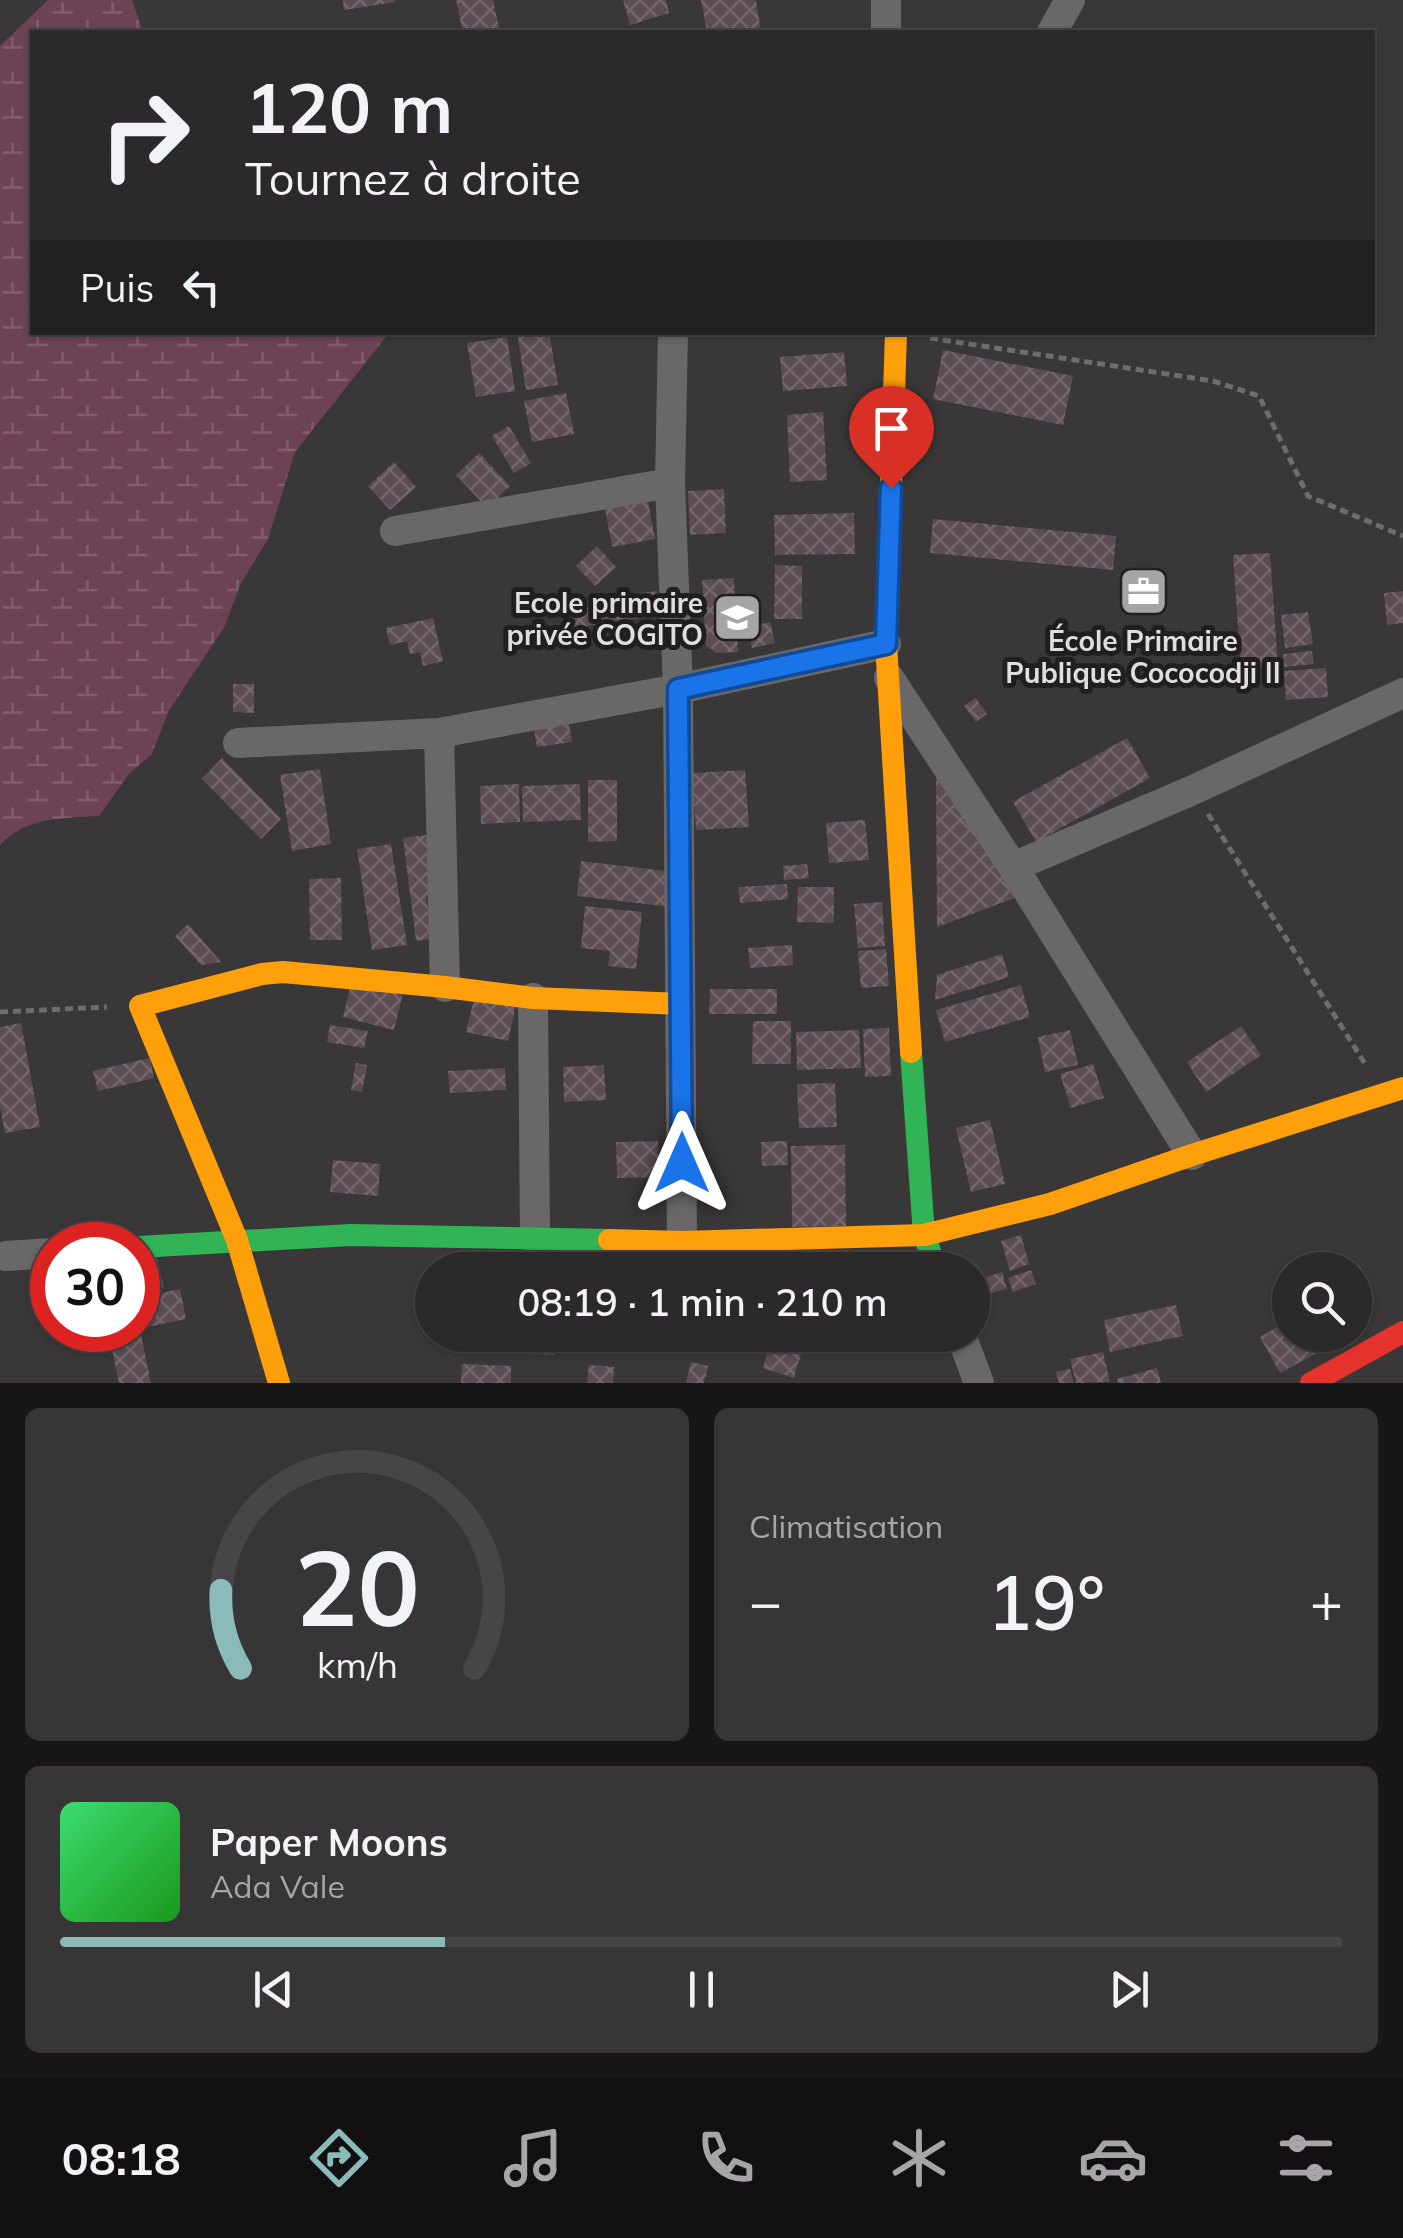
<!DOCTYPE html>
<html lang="fr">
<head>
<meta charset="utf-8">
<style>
	body { margin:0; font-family:Mulish,sans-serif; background:#383536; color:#f1f3f6; height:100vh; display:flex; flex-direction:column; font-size:38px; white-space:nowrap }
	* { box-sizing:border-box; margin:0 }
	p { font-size:32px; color:#a6a6a8 }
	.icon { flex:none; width:55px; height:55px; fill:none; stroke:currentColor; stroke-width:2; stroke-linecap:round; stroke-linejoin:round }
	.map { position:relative; height:1383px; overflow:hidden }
	.panel { display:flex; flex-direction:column; gap:25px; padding:25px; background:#181717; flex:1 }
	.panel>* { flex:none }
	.banner { position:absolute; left:30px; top:30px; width:1345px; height:305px; border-radius:0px; box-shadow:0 2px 8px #0004,0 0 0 2px #484547; background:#2c292a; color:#f1f3f6; overflow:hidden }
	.buttons { position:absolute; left:1272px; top:1252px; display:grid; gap:20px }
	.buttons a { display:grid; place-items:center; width:100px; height:100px; border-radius:50%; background:#2c292a; box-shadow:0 2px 8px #0004,0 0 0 2px #484547; font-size:50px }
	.speed { position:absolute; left:30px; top:1222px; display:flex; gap:20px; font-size:50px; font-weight:700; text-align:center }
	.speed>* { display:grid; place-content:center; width:130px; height:130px; border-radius:50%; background:#2c292a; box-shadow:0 2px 8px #0004,0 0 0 2px #484547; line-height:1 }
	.speed .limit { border:15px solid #d22; background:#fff; color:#111 }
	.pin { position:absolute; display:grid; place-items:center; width:85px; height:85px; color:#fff; margin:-102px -42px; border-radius:50% 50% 50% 0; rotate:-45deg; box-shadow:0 0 10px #0007 }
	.pin .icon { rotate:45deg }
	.me { position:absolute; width:110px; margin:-55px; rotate:0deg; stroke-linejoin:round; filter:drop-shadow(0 0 8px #0008) }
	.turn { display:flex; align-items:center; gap:35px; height:210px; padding:0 50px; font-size:45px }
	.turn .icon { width:130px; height:130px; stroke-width:2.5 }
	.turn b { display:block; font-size:70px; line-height:85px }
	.then { display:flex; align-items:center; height:95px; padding:0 50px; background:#0003; gap:20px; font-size:38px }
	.big { font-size:75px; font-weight:600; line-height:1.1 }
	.panel .tile { flex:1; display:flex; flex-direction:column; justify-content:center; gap:15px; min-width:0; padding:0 35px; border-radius:15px; background:#383536 }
	.panel .dial { align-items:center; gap:0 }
	.dial svg { height:260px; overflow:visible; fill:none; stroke:#484547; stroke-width:7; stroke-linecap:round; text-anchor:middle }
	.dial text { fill:#f1f3f6; stroke:none }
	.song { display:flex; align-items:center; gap:30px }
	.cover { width:120px; height:120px; border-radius:15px; background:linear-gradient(135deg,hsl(140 70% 55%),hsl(120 70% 35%)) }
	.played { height:10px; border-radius:5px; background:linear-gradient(90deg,#8bbbb9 30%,#484547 30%) }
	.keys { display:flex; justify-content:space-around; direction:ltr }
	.heat { display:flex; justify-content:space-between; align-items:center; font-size:55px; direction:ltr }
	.panel .tiles { flex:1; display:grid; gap:25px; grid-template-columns:1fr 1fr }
	.tile:last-child { grid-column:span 2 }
	.trip { position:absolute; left:415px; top:1252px; width:575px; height:100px; border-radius:50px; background:#2c292a; box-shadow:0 2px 8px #0004,0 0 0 2px #484547; font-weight:600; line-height:100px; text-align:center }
	.tab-bar { display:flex; height:160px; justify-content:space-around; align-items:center; background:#121011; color:#a6a6a8 }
	.tab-bar .icon { width:70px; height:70px }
	.tab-bar .selected { color:#8bbbb9 }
	.tab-bar b { font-size:45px; color:#f1f3f6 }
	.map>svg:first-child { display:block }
	.wetland { fill:url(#wetland-marsh) }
	.building { fill:url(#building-cross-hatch) }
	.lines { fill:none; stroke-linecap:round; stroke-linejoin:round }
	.path { stroke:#6e6c6d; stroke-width:5; stroke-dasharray:8 5; stroke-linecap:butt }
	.street { stroke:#696768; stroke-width:30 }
	.fast { stroke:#30b455; stroke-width:22 }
	.slow { stroke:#ff9f0a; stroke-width:22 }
	.jam { stroke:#e5322d; stroke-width:22 }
	.route-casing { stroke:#114b97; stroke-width:25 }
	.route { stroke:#1a73e8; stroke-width:18 }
	.labels { text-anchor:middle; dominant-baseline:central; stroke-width:10; stroke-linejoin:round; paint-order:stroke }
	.poi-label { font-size:28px; font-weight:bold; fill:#e2dedf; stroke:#211e1f; text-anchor:end }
</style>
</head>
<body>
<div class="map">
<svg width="1403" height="1383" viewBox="0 0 1403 1383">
	<defs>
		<pattern id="wetland-marsh" width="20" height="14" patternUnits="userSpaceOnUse" patternTransform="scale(2.5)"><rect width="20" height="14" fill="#6e4255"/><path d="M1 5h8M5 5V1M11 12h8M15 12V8" fill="none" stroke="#825d6d"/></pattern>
		<pattern id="building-cross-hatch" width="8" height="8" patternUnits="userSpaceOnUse" patternTransform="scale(2.5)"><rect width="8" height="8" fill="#5b4d53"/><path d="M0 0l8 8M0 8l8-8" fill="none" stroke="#72666b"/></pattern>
	</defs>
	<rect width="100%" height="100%" fill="#3a3738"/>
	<!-- wetland -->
	<path class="wetland" d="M48 0H132L143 32H32V332L389 333 295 452 268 539 240 585 225 626 168 712 152 754 129 774 99 816C62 818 26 817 0 845V46Z"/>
	<!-- building -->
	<path class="building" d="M343 0H394L395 2 344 10Z
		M456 0H493L500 32H463Z
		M623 0H666L669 13 630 25Z
		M701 0H756L761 32H707Z
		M517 332H549L558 385 526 390Z
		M507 337 515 391 476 397 467 343Z
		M943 350 1073 376 1063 425 933 399Z
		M844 352 847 386 783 391 780 357Z
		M566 393 574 434 532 442 524 401Z
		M823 412 827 480 790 482 787 415Z
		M509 426 531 463 514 473 492 436Z
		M479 453 510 486 487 508 456 475Z
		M394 462 416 487 390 510 368 486Z
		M724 489 726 533 690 535 688 491Z
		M648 501 655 539 612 547 605 509Z
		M854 513 855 554 775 555 774 515Z
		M933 519 1116 536 1113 570 930 553Z
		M597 546 616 567 595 586 576 566Z
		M1270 553 1278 666 1241 668 1233 555Z
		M775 565 802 566V619H774Z
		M734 578 738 652 716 653 706 645 702 580Z
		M657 591 661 615 574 628 570 603Z
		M1403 591V623L1387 625 1384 593Z
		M1308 612 1313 644 1285 648 1281 615Z
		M433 618 443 661 423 666 420 652 410 654 407 641 390 645 386 628Z
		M770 622 775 643 752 648 747 627Z
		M1312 651 1314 664 1284 667 1283 654Z
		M1326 668 1328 697 1286 700 1284 671Z
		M233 684H254V713L233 712Z
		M976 698 987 714 976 722 964 706Z
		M569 724 572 742 537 747 534 730Z
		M1127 738 1150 778 1036 842 1013 802Z
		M222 758 281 819 261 839 202 779Z
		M320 769 331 844 292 851 280 775Z
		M745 770 749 827 696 830 692 773Z
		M936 770 1025 894 937 927Z
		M588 780H617V841L588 842Z
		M519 784 520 822 481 824 480 786Z
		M580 784 581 820 523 822 522 786Z
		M865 820 869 860 829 863 826 823Z
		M434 834 441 894 426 896 432 939 416 941 403 838Z
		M391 844 407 945 372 950 357 849Z
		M581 861 675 872 672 907 577 896Z
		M807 864 809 878 784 880 783 866Z
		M341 878 342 940H310L309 879Z
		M787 884 788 899 740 903 738 887Z
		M798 887H834V923L797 922Z
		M882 902 885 946 858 948 854 904Z
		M585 906 642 912 636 969 608 966 610 951 581 948Z
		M188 924 221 962 201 965 175 936Z
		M792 945 793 965 750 968 748 948Z
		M886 949 889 986 861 988 858 951Z
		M1002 954 1009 977 935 1000 937 975Z
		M352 980 403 993 394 1030 343 1017Z
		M1021 985 1030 1017 945 1042 936 1010Z
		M710 989H777V1014H709Z
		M475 995 516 1005 508 1041 466 1032Z
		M753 1021H791V1064H752Z
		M21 1023 40 1127 5 1133 0 1107V1027Z
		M330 1025 368 1031 364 1048 327 1042Z
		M1241 1026 1261 1055 1206 1092 1187 1062Z
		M889 1028 891 1076 865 1077 863 1029Z
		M859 1030 861 1068 797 1070 796 1032Z
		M1070 1030 1078 1065 1045 1072 1038 1037Z
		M150 1058 154 1078 98 1091 93 1071Z
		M356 1063 367 1065 362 1092 351 1090Z
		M1093 1064 1104 1098 1071 1108 1060 1074Z
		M604 1065 606 1100 564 1102 563 1067Z
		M505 1068 506 1090 450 1093 448 1071Z
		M835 1083 837 1127 799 1128 797 1084Z
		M990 1120 1005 1184 971 1192 956 1128Z
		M658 1141 659 1177 617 1178 616 1142Z
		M787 1141 788 1165 762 1166 761 1142Z
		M845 1145 846 1226 792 1227 791 1146Z
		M333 1160 380 1164 378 1196 330 1192Z
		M1021 1235 1029 1264 1010 1271 1001 1241Z
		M156 1254 164 1288 138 1294V1258Z
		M1031 1270 1036 1284 1013 1292 1008 1278Z
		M1002 1272 1007 1289 990 1293 985 1277Z
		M180 1289 186 1319 138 1329V1298Z
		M1176 1305 1183 1336 1110 1352 1104 1320Z
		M1290 1320V1335H1304L1315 1354 1280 1373 1260 1337Z
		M66 1330H86L88 1341 70 1346Z
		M141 1335 151 1383H119L110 1341Z
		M524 1335H555L554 1355 524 1354Z
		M773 1335 804 1343 794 1378 763 1368Z
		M861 1335H881L880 1347 860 1345Z
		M1103 1352 1110 1382 1076 1383 1070 1359Z
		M691 1362 708 1366 704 1383H686Z
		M462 1364 511 1366V1383H461Z
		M589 1365 614 1367 613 1383H587Z
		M1157 1368 1161 1383H1118L1117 1379Z
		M1070 1369 1074 1383H1059L1056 1372Z"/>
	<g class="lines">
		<!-- path -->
		<path class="path" d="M930 338 1213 381 1259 396 1308 496 1403 536
			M1208 814 1367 1067
			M0 1012 107 1007"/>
		<!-- street -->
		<path class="street" d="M886 32V0
			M1052 32 1070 0
			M673 332 670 483 678 689 682 1242
			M395 531 670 483
			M889 678 1013 867 1192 1155
			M439 733 445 987
			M238 743 439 733 678 689 886 644
			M1013 867 1193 790 1403 693
			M533 998 535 1239
			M6 1256 52 1253
			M961 1335 979 1383"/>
		<!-- fast -->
		<path class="fast" d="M911 1052 924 1235 937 1270
			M138 1247 351 1235 609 1240"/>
		<!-- slow -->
		<path class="slow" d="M896 332 886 644 911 1052
			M609 1240 682 1242 924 1235 1050 1204 1192 1155 1403 1088
			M279 1383 237 1240 140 1006 262 974 283 972 445 987 533 998 682 1004"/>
		<!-- jam -->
		<path class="jam" d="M1311 1383 1403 1332"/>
	</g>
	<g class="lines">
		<defs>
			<path id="route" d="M682 1163 678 689 886 644 891 488"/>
		</defs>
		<!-- route casing -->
		<use href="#route" class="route-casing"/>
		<!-- route -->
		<use href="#route" class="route"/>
	</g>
	<!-- icons -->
	<defs>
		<symbol id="office-square" viewBox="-11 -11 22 22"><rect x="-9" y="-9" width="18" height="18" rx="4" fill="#a7a4a5" stroke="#211e1f"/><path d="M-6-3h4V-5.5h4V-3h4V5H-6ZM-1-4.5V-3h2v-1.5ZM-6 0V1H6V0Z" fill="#fff"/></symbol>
		<symbol id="school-square" viewBox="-11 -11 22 22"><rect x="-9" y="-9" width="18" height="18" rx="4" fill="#a7a4a5" stroke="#211e1f"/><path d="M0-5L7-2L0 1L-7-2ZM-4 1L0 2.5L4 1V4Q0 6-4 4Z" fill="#fff"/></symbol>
	</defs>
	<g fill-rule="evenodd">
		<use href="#office-square" x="1116" y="564" width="55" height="55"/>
		<use href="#school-square" x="710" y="590" width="55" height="55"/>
	</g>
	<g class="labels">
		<!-- poi labels -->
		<g class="poi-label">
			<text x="703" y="602">Ecole primaire<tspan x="703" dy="32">privée COGITO</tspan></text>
			<text x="1143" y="640" text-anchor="middle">École Primaire<tspan x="1143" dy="32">Publique Cococodji II</tspan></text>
		</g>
	</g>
</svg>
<div class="buttons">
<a><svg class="icon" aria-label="search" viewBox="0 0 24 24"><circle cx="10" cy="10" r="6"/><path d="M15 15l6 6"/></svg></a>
</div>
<div class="speed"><div class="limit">30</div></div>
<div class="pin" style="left:891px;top:488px;background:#d93025"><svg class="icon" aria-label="arrive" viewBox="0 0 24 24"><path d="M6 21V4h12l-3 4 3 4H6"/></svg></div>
<svg class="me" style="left:682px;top:1163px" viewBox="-20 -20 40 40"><path d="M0-17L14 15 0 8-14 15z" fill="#1a73e8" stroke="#fff" stroke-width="4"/></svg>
<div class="trip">08:19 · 1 min · 210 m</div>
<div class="banner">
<div class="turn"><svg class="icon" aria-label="right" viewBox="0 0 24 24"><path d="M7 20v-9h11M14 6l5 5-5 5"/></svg><div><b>120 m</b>Tournez à droite</div></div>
<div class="then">Puis<svg class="icon" aria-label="left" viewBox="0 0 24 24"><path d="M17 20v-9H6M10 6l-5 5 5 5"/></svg></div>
</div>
</div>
<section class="panel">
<div class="tiles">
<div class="tile dial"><svg viewBox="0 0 100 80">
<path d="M14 69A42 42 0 1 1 86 69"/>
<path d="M14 69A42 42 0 0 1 8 45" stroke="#8bbbb9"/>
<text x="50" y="56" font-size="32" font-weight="700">20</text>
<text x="50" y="72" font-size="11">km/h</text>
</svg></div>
<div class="tile"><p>Climatisation</p>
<div class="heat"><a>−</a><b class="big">19°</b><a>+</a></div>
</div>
<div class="tile">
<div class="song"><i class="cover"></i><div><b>Paper Moons</b><p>Ada Vale</p></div></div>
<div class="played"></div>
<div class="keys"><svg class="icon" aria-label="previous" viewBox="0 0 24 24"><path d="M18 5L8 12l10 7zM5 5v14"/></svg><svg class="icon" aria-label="pause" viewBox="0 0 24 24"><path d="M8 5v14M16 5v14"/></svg><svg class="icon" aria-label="next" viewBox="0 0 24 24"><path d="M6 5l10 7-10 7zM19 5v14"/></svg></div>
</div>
</div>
</section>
<nav class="tab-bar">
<b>08:18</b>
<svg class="icon selected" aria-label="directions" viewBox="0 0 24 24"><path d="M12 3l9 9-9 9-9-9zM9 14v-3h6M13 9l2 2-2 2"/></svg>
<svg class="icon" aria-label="music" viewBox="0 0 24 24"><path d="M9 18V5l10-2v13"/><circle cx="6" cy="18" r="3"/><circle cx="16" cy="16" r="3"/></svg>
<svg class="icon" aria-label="phone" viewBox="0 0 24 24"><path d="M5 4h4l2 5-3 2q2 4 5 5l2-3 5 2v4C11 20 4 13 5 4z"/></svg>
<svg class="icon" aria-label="climate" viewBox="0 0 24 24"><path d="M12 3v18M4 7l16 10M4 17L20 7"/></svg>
<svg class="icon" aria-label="car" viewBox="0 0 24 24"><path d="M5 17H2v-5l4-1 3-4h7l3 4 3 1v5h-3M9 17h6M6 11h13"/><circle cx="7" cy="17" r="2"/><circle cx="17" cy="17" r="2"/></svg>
<svg class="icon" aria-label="filters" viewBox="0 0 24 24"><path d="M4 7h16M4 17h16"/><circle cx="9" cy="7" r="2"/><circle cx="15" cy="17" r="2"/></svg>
</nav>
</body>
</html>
